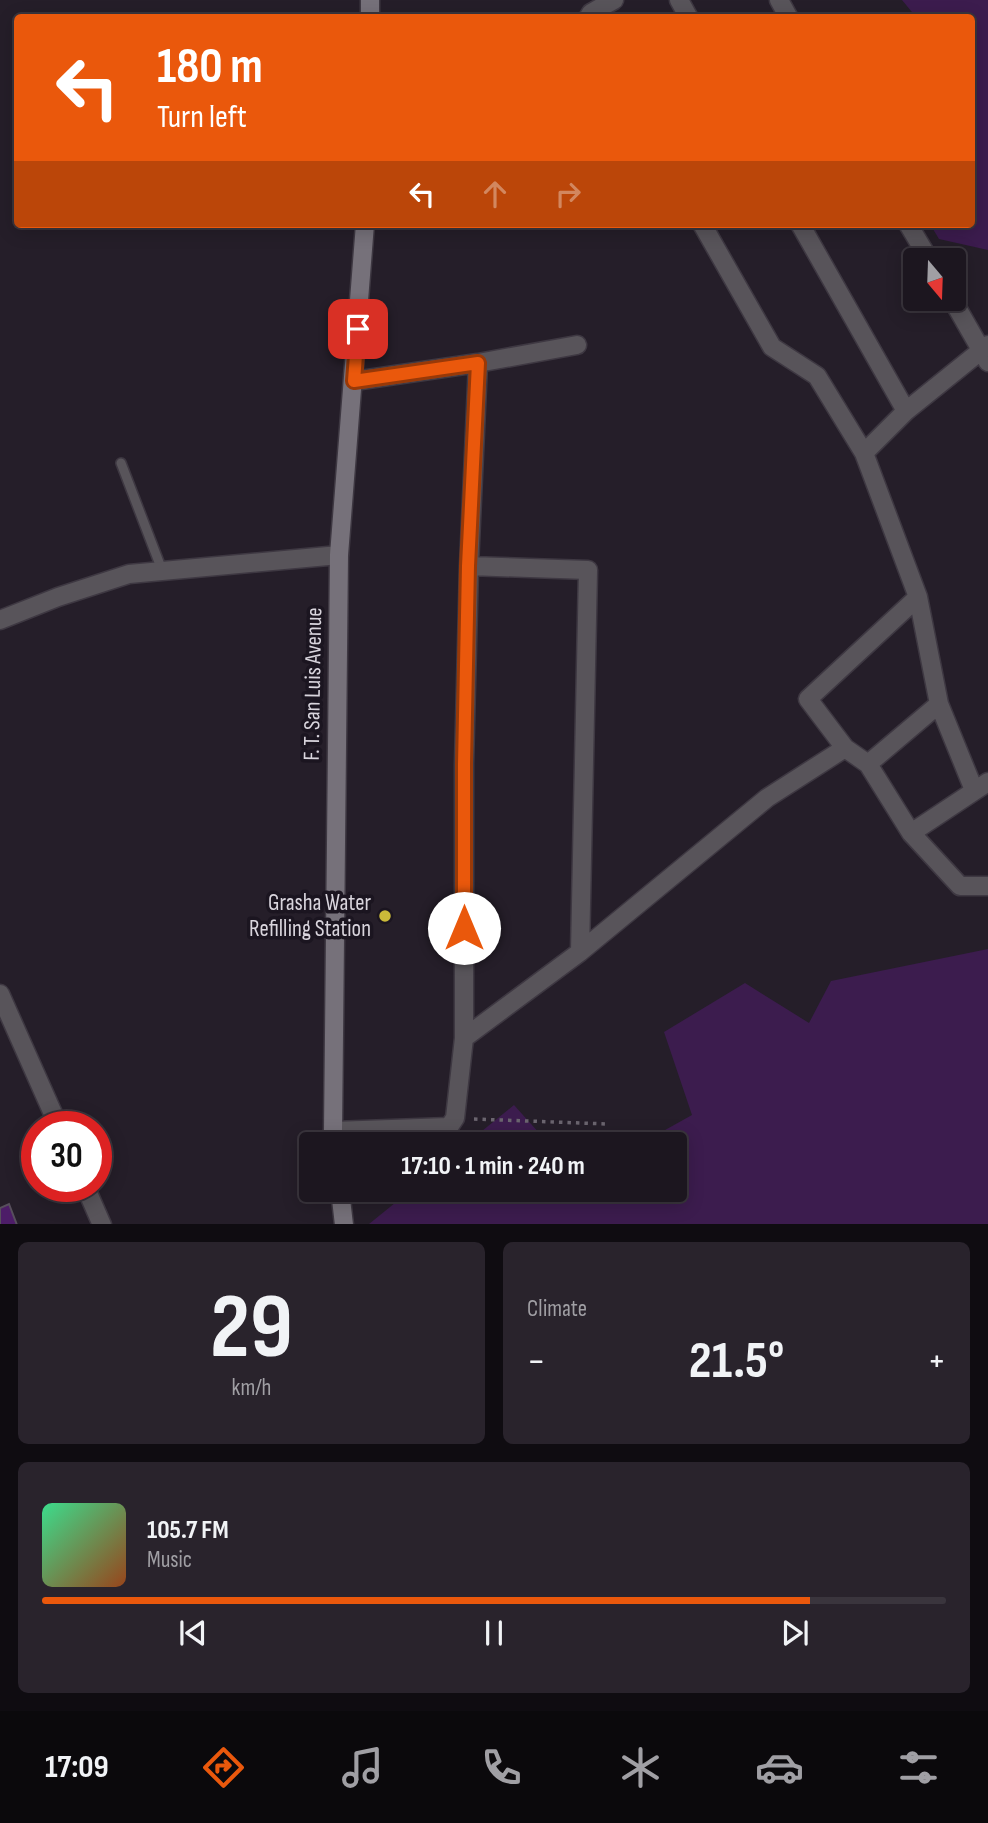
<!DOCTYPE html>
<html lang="en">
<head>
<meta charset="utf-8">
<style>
	body { margin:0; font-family:"Sofia Sans Condensed",sans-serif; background:#29232c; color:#f1f3f6; height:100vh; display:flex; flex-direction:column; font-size:26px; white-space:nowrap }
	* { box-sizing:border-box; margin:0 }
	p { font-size:23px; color:#a09fa4 }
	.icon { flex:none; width:38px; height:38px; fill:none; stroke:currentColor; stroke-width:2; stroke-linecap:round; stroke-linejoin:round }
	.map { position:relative; height:1224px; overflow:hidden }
	.sheet { display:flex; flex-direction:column; gap:18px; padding:18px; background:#0f0c11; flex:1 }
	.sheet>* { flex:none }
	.banner { position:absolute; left:14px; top:14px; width:961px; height:214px; border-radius:7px; box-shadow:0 4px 18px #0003,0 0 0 2px #3a353d; background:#ea580c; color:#fff; overflow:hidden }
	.needle { width:46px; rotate:161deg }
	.tools { position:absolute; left:903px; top:248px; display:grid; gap:14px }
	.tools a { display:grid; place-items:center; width:63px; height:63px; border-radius:7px; background:#1c161f; box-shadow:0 4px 18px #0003,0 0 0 2px #3a353d; font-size:35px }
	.speed { position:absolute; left:21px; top:1111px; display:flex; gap:14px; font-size:35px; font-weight:700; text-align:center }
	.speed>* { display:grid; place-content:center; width:91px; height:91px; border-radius:50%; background:#1c161f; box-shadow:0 4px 18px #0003,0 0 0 2px #3a353d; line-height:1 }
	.speed .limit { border:10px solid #d22; background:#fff; color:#111 }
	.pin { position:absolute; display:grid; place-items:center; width:60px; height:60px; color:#fff; margin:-30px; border-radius:14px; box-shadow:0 4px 10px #0006 }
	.me { position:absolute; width:77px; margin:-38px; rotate:0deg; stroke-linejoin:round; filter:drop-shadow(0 0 5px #0008) }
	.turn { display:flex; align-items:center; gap:24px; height:147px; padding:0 28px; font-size:32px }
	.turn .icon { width:91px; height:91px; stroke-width:2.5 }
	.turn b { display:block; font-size:49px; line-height:60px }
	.lanes { display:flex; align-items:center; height:66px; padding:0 28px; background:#0003; justify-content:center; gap:35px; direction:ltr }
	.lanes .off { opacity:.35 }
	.big { font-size:52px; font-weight:700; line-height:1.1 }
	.sheet .widget { flex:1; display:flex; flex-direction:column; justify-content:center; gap:10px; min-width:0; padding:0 24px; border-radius:10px; background:#29232c }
	.sheet .dial { align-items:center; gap:0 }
	.dial b { font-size:91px; line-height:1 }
	.song { display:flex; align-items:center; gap:21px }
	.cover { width:84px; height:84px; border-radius:10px; background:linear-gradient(135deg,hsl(150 70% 55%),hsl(20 70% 35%)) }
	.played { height:7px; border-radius:4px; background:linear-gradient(90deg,#ea580c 85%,#3a353d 85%) }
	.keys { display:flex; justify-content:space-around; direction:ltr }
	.heat { display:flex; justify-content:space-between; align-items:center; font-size:38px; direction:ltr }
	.sheet .tiles { flex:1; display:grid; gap:18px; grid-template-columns:1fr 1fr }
	.widget:last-child { grid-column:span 2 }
	.trip { position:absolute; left:299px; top:1132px; width:388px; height:70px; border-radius:7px; background:#1c161f; box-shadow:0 4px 18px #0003,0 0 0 2px #3a353d; font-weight:700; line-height:70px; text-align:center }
	.menu { display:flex; height:112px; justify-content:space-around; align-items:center; background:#0b090c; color:#a09fa4 }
	.menu .icon { width:49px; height:49px }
	.menu .selected { color:#ea580c }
	.menu b { font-size:32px; color:#f1f3f6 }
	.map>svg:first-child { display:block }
	.green { fill:#3c1c4e }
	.building { fill:#4d1d68; stroke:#574f5c; stroke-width:2 }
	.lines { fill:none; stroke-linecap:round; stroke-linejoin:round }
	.lane-casing { stroke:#3e3842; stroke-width:12 }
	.street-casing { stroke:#3e3842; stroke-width:21 }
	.secondary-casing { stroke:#3e3842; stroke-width:21 }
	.path { stroke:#6b656f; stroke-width:3.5; stroke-dasharray:3.5 5; stroke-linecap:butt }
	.lane { stroke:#58545a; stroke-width:9 }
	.street { stroke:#58545a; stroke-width:18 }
	.secondary { stroke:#76717a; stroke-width:18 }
	.route-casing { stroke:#983908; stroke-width:18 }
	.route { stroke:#ea580c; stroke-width:12 }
	.poi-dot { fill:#cbba39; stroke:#1b1520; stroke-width:2.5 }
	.labels { text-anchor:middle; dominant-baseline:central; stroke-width:7; stroke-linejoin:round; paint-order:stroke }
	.street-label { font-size:23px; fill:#d9d5dd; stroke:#1b1520 }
	.poi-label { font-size:23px; fill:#d9d5dd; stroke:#1b1520; text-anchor:end }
</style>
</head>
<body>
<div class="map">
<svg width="988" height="1225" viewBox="0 0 988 1225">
	<rect width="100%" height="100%" fill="#251e29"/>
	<!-- green -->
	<path class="green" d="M902 0H988V250L939 239 930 224H971V18L916 17Z
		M988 949V1224H369L411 1190H676V1144H640L692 1115 664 1032 745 983 809 1023 831 981Z
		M514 1105 549 1144H466Z"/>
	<!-- building -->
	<path class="building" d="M9 1204 17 1225H0V1208Z"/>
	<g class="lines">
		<defs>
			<path id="lane" d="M121 463 162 570"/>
			<path id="street" d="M679 0 689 18
				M779 0 789 18
				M588 18 591 13 614 0
				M702 224 772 347 817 376 864 453
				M800 224 906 411
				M908 224 930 261
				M952 299 988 362
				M354 381 478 363 577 345
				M469 566 588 570 580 952
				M0 620 58 597 129 574 339 555
				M845 748 868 764 939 704
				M868 764 911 833 960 886H988
				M974 790 939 704 918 597 864 453 906 411 988 345
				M911 833 988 782
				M0 994 59 1127
				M464 1038 580 952 767 798 845 748 808 699 918 597
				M333 1131 449 1127 455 1118 464 1038V764L469 566 478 363
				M85 1186 102 1225"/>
			<path id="secondary" d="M370 18V0
				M335 1144 333 1131 339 555 365 224
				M340 1190 344 1225"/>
		</defs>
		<!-- lane casing -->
		<use href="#lane" class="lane-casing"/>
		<!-- street casing -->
		<use href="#street" class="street-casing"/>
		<!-- secondary casing -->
		<use href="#secondary" class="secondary-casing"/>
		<!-- path -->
		<path class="path" d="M474 1119 607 1124"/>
		<!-- lane -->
		<use href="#lane" class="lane"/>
		<!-- street -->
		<use href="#street" class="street"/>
		<!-- secondary -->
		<use href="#secondary" class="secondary"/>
	</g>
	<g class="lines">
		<defs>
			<path id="route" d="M358 329 354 381 478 363 468 566 464 764V928"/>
		</defs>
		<!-- route casing -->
		<use href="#route" class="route-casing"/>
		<!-- route -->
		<use href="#route" class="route"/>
	</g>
	<!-- markers -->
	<circle class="poi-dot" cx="385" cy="916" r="7"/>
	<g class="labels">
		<!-- street labels -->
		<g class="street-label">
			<text transform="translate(313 684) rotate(-89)">F. T. San Luis Avenue</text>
		</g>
		<!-- poi labels -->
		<g class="poi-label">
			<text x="371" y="903">Grasha Water<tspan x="371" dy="26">Refilling Station</tspan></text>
		</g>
	</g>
</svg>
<div class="tools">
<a><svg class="needle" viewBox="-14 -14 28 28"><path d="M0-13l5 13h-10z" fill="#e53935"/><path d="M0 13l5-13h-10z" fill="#a09fa4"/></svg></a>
</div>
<div class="speed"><div class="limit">30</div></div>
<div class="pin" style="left:358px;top:329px;background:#d93025"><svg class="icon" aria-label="arrive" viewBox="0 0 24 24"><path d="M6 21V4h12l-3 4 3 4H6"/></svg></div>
<svg class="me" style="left:464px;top:928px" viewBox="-20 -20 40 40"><circle r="19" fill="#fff"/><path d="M0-13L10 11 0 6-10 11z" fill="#ea580c"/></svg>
<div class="trip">17:10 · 1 min · 240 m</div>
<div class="banner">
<div class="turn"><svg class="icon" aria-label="left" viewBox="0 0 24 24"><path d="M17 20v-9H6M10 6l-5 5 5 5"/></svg><div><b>180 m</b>Turn left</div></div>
<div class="lanes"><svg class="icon" aria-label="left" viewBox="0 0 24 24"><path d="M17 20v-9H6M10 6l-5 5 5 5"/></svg><svg class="icon off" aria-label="ahead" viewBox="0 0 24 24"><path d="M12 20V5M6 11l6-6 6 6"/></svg><svg class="icon off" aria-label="right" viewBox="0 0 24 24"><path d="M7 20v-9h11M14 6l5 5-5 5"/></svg></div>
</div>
</div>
<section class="sheet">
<div class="tiles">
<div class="widget dial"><b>29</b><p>km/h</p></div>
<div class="widget"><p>Climate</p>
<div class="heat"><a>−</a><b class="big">21.5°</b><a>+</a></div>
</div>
<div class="widget">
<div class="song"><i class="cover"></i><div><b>105.7 FM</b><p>Music</p></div></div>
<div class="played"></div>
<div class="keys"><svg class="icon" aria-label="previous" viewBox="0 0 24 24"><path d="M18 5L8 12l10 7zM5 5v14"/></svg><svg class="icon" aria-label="pause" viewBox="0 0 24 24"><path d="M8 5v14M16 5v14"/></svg><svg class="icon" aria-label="next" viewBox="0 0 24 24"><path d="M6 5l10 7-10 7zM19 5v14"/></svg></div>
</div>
</div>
</section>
<nav class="menu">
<b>17:09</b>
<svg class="icon selected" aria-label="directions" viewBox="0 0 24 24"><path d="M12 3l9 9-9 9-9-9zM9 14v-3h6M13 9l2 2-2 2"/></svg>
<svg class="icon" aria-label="music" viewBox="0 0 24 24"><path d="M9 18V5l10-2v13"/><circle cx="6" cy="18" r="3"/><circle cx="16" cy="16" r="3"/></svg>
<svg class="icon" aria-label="phone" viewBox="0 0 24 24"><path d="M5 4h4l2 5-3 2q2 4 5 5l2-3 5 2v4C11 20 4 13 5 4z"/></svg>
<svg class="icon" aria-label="climate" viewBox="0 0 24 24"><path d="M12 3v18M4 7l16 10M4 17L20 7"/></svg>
<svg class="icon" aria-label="car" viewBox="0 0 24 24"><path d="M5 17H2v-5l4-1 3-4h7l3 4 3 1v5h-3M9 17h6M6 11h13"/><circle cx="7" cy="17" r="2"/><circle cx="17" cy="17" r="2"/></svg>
<svg class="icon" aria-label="filters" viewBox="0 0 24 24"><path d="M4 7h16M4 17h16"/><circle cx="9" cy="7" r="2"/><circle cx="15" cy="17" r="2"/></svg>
</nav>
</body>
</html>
